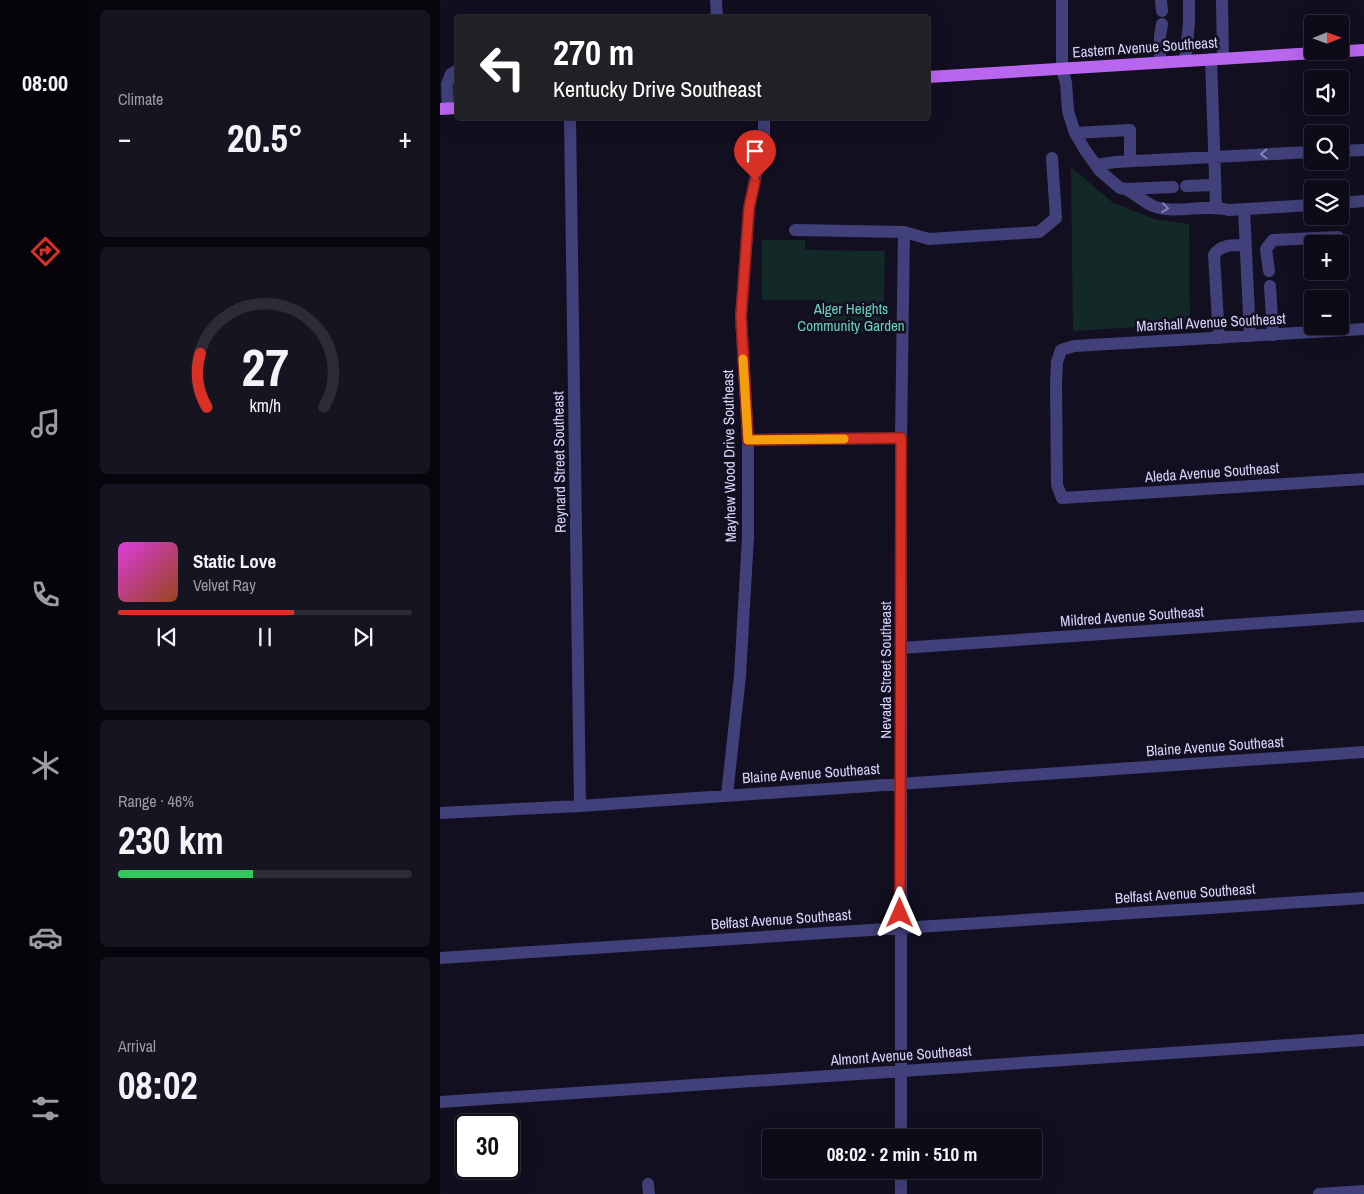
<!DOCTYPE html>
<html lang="en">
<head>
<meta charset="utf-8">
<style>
	body { margin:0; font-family:"Archivo Narrow",sans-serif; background:#171421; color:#f1f3f6; height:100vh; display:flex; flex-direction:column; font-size:19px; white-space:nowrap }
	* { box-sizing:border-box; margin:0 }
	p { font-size:16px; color:#9b9ba2 }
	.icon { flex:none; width:28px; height:28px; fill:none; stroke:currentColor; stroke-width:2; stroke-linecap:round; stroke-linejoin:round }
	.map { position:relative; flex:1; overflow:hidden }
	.panel { display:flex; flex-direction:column; gap:10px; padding:10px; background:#08060d; width:350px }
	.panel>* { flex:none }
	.hud { position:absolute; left:15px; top:15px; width:475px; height:105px; border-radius:5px; box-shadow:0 5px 20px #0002,0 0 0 1px #2e2b37; background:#202124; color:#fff; overflow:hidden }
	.needle { width:32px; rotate:89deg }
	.buttons { position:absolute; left:864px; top:15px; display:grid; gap:10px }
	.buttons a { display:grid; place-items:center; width:45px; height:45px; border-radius:5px; background:#0e0b18; box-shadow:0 5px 20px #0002,0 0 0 1px #2e2b37; font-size:25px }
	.speed { position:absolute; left:15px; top:1114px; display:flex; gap:10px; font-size:25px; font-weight:700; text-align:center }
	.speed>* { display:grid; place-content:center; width:65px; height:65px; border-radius:50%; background:#0e0b18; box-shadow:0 5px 20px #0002,0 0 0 1px #2e2b37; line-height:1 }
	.speed .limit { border:2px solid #111; border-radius:8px; background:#fff; color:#111 }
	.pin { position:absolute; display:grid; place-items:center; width:42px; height:42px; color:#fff; margin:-51px -21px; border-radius:50% 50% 50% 0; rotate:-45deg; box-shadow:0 0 5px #0007 }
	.pin .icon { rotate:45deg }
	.me { position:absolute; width:55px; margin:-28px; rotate:0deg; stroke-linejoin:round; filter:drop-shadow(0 0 4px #0008) }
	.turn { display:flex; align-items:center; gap:18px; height:105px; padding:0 15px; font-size:22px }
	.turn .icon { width:65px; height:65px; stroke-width:2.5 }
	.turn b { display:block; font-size:35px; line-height:42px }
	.big { font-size:38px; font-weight:700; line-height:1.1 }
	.panel .card { flex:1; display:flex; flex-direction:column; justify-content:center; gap:8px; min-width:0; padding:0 18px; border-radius:8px; background:#171421 }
	.panel .dial { align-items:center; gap:0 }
	.dial svg { height:130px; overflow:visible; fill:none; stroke:#2e2b37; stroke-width:7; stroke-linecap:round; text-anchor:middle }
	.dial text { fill:#f1f3f6; stroke:none }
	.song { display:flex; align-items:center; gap:15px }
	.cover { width:60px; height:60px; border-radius:8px; background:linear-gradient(135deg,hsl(300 70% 55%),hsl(20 70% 35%)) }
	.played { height:5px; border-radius:2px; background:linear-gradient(90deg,#d93025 60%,#2e2b37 60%) }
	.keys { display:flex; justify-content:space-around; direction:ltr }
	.heat { display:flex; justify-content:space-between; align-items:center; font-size:28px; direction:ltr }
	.charge { height:8px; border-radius:4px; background:linear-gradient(90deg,#34c759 46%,#2e2b37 0) }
	.trip { position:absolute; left:322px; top:1129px; width:280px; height:50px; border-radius:5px; background:#0e0b18; box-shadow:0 5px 20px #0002,0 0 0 1px #2e2b37; font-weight:700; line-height:50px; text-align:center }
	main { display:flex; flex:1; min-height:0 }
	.menu { display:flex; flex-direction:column; width:90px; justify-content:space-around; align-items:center; background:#06040a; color:#9b9ba2 }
	.menu .icon { width:35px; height:35px }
	.menu .on { color:#d93025 }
	.menu b { font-size:22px; color:#f1f3f6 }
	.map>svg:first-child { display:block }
	.green { fill:#132928 }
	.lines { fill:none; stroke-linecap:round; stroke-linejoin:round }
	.minor { stroke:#41407a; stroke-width:12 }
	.major { stroke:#b966ee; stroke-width:12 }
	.oneway { stroke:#8482b4 }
	.route-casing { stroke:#8d1f18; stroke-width:12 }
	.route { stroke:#d93025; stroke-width:9 }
	.slow { stroke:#f59e0b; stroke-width:9 }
	.labels { text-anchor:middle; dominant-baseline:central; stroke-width:5; stroke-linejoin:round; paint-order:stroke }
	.street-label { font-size:15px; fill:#d7d3fa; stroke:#120f20 }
	.park-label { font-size:15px; fill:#67d2b5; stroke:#120f20 }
</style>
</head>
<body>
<main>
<nav class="menu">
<b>08:00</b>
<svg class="icon on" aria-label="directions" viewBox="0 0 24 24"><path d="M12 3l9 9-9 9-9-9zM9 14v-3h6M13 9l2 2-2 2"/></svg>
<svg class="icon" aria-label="music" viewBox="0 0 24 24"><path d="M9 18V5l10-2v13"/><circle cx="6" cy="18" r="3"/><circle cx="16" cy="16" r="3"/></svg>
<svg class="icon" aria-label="phone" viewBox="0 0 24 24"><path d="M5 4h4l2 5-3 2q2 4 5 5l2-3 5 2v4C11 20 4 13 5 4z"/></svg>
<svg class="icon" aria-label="climate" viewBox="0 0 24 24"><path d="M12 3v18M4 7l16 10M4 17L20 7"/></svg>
<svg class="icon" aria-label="car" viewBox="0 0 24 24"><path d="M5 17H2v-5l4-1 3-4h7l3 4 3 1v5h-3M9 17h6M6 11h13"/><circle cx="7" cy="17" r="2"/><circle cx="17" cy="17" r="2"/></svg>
<svg class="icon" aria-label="filters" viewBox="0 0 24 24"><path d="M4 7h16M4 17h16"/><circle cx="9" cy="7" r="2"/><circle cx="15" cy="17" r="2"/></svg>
</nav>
<section class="panel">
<div class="card"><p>Climate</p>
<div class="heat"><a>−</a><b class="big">20.5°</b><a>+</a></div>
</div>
<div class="card dial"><svg viewBox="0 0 100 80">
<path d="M14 69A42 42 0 1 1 86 69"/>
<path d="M14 69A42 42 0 0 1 10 36" stroke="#d93025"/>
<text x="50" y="56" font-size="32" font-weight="700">27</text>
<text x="50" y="72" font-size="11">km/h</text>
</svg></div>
<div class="card">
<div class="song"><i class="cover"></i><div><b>Static Love</b><p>Velvet Ray</p></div></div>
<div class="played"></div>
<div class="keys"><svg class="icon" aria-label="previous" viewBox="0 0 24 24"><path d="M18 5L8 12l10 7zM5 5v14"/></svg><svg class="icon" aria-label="pause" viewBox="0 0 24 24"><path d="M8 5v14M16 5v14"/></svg><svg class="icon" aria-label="next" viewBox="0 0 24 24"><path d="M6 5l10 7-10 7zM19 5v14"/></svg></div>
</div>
<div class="card"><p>Range · 46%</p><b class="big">230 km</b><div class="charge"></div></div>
<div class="card"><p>Arrival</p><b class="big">08:02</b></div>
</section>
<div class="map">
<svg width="924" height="1194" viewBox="0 0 924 1194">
	<rect width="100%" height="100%" fill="#120f20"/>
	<!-- green -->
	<path class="green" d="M631 167 672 202 714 219 749 224 750 324 633 331Z
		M322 240H365V250L445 251 444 301H441V332H381V300H322Z"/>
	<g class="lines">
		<!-- minor -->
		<path class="minor" d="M276 0 277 18
			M622 0V69L626 83 628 111 635 133 645 150 660 171 680 188 686 189C695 194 704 202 713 206 735 215 764 203 789 210L872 205
			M721 0 722 11
			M782 0 783 59
			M771 59 776 206
			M745 61 749 23V0
			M720 63V36L722 24
			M8 108 7 84 11 74 18 70
			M130 118 140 806
			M635 133 690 130V161
			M900 151 924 150
			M656 165 675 162 872 152
			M746 186 775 185
			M686 189 733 187
			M900 203 924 201
			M804 209 810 336
			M355 230 464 232 489 239 599 232 616 218 612 158
			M829 271 826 249 833 240 898 237
			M830 286 833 335
			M924 329 634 346 621 350 617 362 616 383 617 485 622 498 924 479
			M779 338 774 255C781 244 794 245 805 245
			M308 440 461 438
			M461 648 924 616
			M287 795 300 676 308 537V440L301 317 309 208 324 135V118
			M0 813 140 806 924 752
			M0 958 924 898
			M0 1102 924 1040
			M461 1138V438L464 232
			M208 1184 209 1194
			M461 1194V1170
			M879 1194 924 1191"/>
		<!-- major -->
		<path class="major" d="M488 77 924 50
			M0 109 18 108"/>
	</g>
	<!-- one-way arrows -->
	<defs><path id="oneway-chevron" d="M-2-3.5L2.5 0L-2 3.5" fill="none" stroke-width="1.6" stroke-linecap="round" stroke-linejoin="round" transform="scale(1.25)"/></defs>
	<g class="oneway">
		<use href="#oneway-chevron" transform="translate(824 154) rotate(177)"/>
		<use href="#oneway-chevron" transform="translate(725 208) rotate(7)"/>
	</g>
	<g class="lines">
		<defs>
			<path id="route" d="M315 181 309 208 301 317 308 440 461 438 460 913"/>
		</defs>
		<!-- route casing -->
		<use href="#route" class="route-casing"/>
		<!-- route -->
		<use href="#route" class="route"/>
		<!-- slow -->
		<path class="slow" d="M303 359 308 440 404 439"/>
	</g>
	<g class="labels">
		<!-- street labels -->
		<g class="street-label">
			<text transform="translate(705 47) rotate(-4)">Eastern Avenue Southeast</text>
			<text transform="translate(771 322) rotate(-3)">Marshall Avenue Southeast</text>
			<text transform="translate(289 456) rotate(-91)">Mayhew Wood Drive Southeast</text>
			<text transform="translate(119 462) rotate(-91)">Reynard Street Southeast</text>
			<text transform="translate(772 472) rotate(-4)">Aleda Avenue Southeast</text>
			<text transform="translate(692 616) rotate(-4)">Mildred Avenue Southeast</text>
			<text transform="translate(445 670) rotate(-90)">Nevada Street Southeast</text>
			<text transform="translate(775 746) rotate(-4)">Blaine Avenue Southeast</text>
			<text transform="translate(371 773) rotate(-4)">Blaine Avenue Southeast</text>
			<text transform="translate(745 893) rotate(-4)">Belfast Avenue Southeast</text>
			<text transform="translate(341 919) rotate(-4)">Belfast Avenue Southeast</text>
			<text transform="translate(461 1055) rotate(-4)">Almont Avenue Southeast</text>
		</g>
		<!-- park labels -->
		<g class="park-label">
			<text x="411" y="308">Alger Heights<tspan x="411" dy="17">Community Garden</tspan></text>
		</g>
	</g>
</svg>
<div class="buttons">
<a><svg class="needle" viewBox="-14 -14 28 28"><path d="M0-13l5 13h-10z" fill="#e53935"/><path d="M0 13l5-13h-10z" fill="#9b9ba2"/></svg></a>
<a><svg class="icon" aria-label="sound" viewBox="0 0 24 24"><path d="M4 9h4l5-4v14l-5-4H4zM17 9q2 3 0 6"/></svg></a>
<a><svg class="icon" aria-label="search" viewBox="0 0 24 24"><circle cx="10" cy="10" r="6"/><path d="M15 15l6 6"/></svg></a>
<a><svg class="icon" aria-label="layers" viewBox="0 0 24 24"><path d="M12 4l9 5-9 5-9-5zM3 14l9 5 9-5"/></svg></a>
<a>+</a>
<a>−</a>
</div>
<div class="speed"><div class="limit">30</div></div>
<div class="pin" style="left:315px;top:181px;background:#d93025"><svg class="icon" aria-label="arrive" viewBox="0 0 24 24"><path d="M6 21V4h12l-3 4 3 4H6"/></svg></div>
<svg class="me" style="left:460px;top:913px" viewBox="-20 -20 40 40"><path d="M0-17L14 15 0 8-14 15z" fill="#d93025" stroke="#fff" stroke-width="4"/></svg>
<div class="trip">08:02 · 2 min · 510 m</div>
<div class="hud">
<div class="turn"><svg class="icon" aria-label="left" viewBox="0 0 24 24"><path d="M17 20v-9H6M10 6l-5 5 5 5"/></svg><div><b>270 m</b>Kentucky Drive Southeast</div></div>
</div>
</div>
</main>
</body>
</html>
